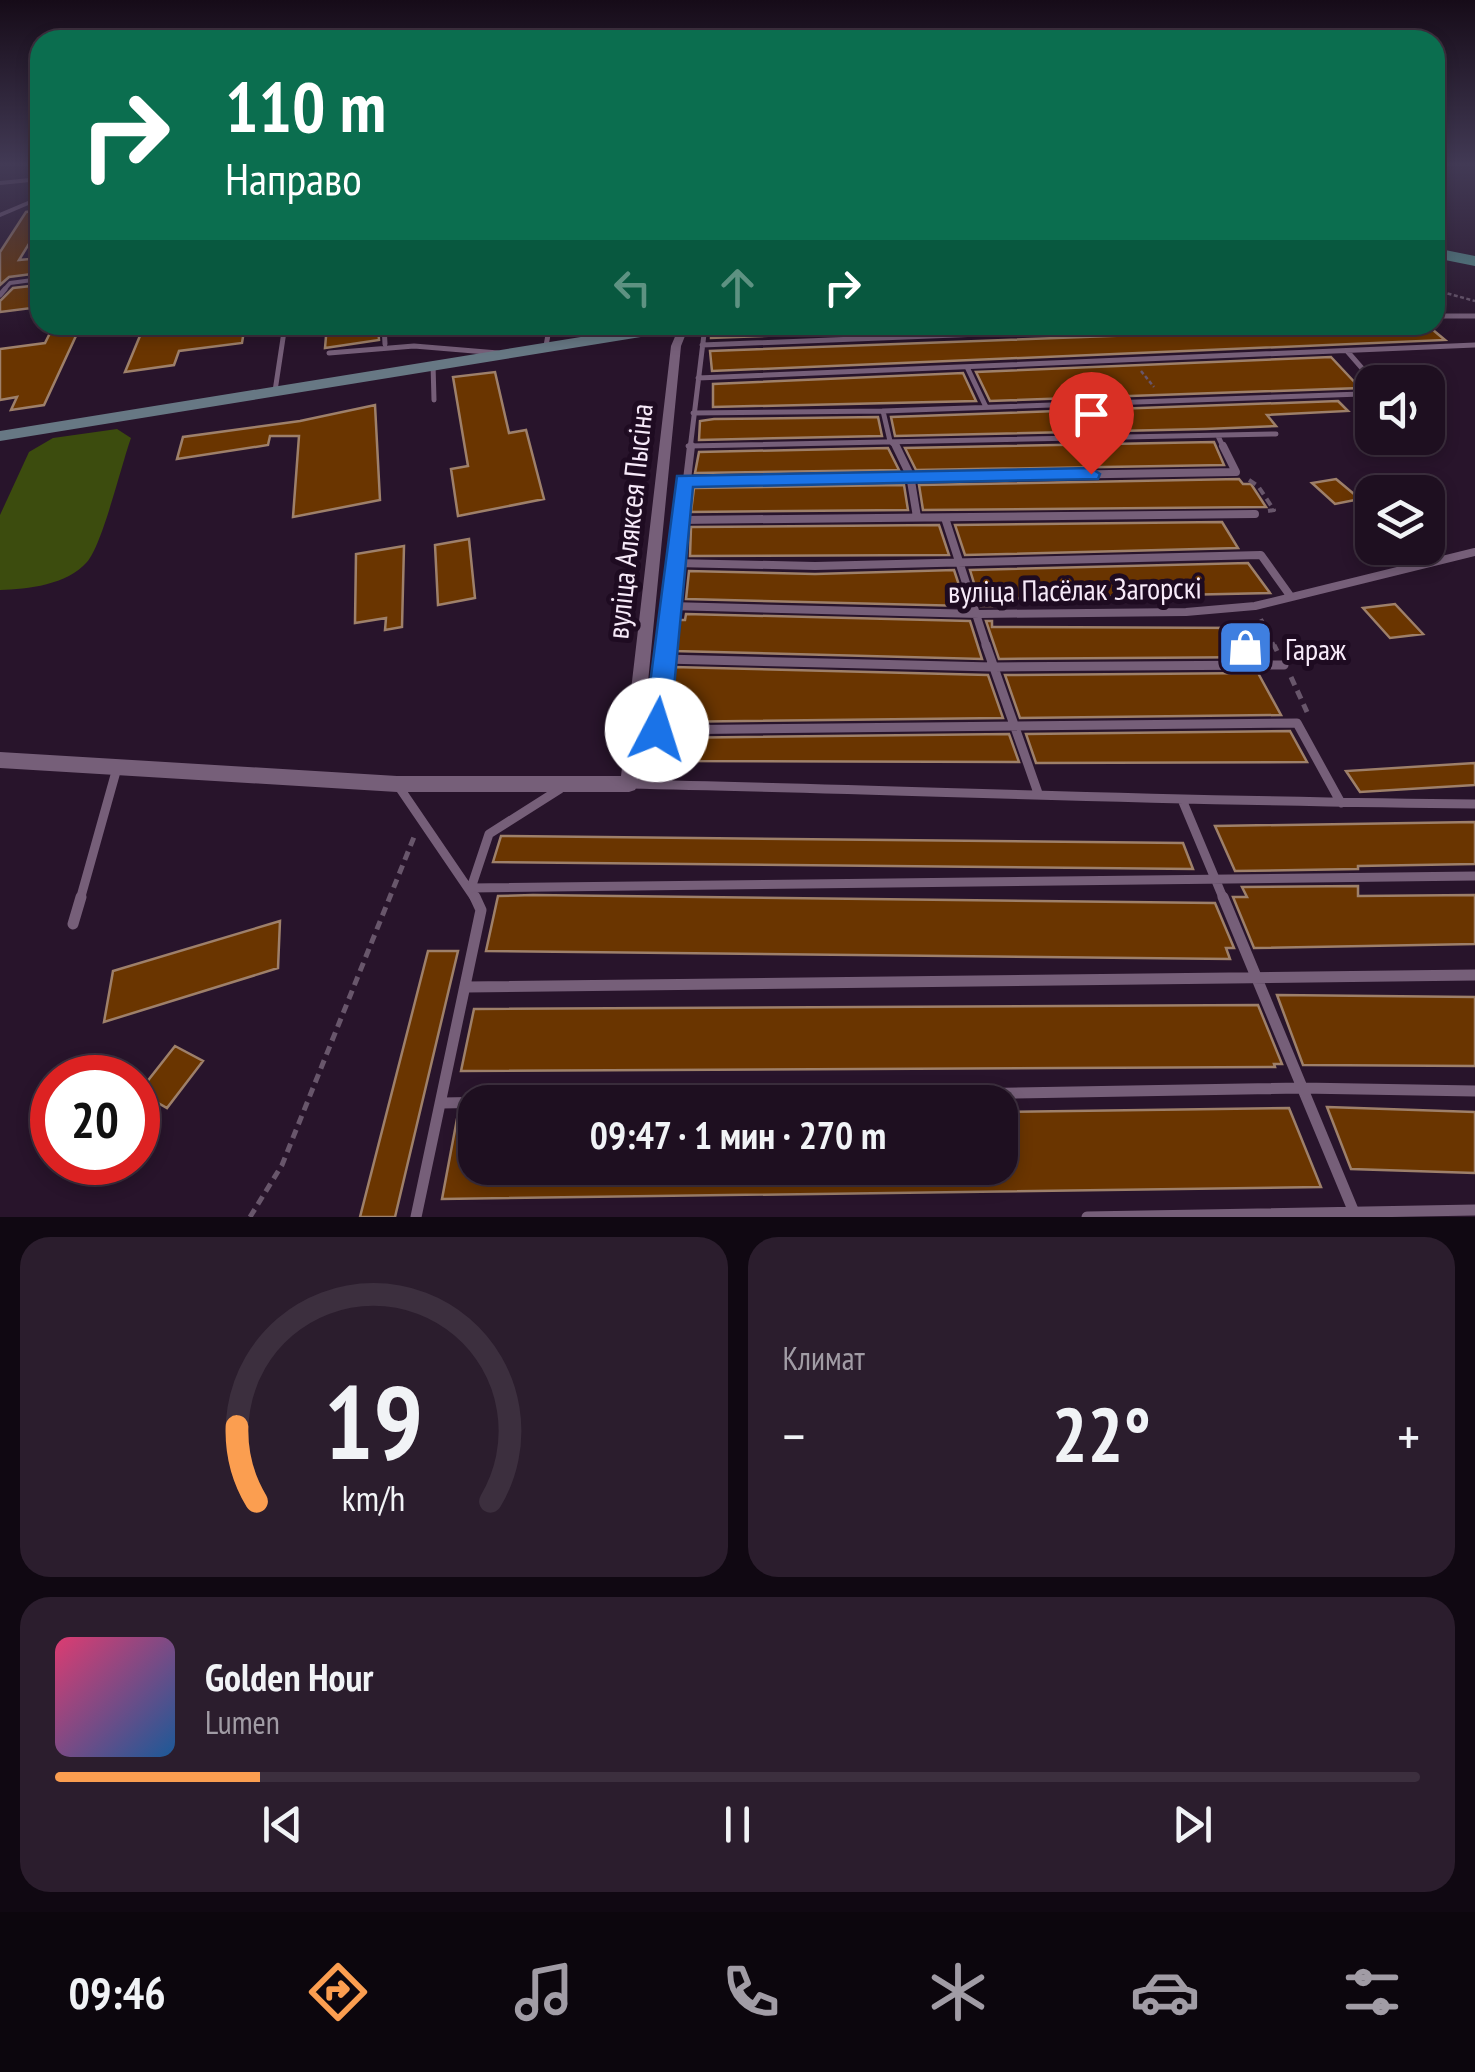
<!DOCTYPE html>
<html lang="ru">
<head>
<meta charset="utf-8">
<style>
	body { margin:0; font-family:"PT Sans Narrow",sans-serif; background:#2b1d2d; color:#f1f3f6; height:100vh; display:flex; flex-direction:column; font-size:38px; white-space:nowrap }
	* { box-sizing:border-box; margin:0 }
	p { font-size:32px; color:#a19ca5 }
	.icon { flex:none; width:55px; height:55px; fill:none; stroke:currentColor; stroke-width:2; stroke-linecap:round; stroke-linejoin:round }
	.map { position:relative; height:1217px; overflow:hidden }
	.sheet { display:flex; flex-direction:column; gap:20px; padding:20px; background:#100812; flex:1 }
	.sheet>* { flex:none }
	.banner { position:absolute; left:30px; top:30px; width:1415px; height:305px; border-radius:30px; box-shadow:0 5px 15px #0003,0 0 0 2px #3c2f3e; background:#0b6e4f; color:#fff; overflow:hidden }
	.tools { position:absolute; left:1355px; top:365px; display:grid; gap:20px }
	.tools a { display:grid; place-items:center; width:90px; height:90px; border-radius:20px; background:#1e0f20; box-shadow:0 5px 15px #0003,0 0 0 2px #3c2f3e; font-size:50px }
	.speed { position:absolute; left:30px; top:1055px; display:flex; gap:20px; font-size:50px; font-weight:700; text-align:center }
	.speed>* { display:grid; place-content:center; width:130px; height:130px; border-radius:50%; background:#1e0f20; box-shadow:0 5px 15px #0003,0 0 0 2px #3c2f3e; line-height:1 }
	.speed .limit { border:15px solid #d22; background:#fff; color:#111 }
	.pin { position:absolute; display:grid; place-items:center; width:85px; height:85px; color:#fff; margin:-102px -42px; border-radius:50% 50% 50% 0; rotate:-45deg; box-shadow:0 0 10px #0007 }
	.pin .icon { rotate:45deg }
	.me { position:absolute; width:110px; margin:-55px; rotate:5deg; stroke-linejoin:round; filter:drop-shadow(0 0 8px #0008) }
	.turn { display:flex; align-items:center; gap:35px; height:210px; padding:0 30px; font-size:45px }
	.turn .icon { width:130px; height:130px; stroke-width:2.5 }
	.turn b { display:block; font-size:70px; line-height:85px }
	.lanes { display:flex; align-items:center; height:95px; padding:0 30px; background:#0003; justify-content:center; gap:50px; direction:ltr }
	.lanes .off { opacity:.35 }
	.big { font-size:75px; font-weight:800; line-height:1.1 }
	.sheet .widget { flex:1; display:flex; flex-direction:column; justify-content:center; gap:15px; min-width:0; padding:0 35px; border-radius:30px; background:#2b1d2d }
	.sheet .dial { align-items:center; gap:0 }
	.dial svg { height:260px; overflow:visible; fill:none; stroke:#3c2f3e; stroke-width:7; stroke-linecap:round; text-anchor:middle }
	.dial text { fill:#f1f3f6; stroke:none }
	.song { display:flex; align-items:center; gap:30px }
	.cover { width:120px; height:120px; border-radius:15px; background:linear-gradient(135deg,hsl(340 70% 55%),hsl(210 70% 35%)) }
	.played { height:10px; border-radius:5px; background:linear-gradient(90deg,#fb9e50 15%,#3c2f3e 15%) }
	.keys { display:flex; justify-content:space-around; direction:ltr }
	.heat { display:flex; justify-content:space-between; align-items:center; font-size:55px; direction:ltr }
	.sheet .tiles { flex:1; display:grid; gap:20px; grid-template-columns:1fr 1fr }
	.widget:last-child { grid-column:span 2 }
	.trip { position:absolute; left:458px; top:1085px; width:560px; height:100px; border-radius:30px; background:#1e0f20; box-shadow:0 5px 15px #0003,0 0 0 2px #3c2f3e; font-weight:800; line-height:100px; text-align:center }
	.menu { display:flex; height:160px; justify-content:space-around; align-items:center; background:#0c060d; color:#a19ca5 }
	.menu .icon { width:70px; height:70px }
	.menu .selected { color:#fb9e50 }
	.menu b { font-size:45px; color:#f1f3f6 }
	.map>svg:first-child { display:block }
	.green { fill:#3c4c0e }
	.building { fill:#6a3500; stroke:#9e806a; stroke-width:2.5 }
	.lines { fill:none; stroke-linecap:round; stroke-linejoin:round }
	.path-far2 { stroke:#68566b; stroke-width:2.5; stroke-dasharray:4 2.5; stroke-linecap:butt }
	.path-far1 { stroke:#68566b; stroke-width:4; stroke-dasharray:8 5; stroke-linecap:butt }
	.path { stroke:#68566b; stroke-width:5; stroke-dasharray:9 6; stroke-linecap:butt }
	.lane-far4 { stroke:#765f79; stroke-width:4 }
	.lane-far3 { stroke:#765f79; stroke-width:5 }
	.lane-far2 { stroke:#765f79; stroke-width:8 }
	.lane-far1 { stroke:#765f79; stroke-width:9 }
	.lane { stroke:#765f79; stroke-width:11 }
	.street { fill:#765f79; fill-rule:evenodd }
	.secondary { fill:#677884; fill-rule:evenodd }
	.primary { fill:#57918e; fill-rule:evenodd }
	.route { fill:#1a73e8; stroke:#114b97; stroke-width:2.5 }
	.labels { text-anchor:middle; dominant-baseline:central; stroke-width:10; stroke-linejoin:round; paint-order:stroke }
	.street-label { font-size:30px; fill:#f7eaf9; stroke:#1e0b21 }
	.poi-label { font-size:30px; fill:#f7eaf9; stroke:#1e0b21; text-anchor:start }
</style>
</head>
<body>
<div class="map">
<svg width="1475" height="1217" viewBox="0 0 1475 1217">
	<rect width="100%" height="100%" fill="#28142b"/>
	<!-- green -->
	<path class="green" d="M117 429 131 438C122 463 102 546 87 562 67 585 28 589 0 590V515L29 452 53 438Z"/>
	<!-- building -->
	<path class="building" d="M40 210V226L19 260 40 258V273L9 277 0 285V252L26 212Z
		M40 285V307L0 312V301L13 288Z
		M54 325H81L44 405 11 410 17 397 0 400V349L45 343Z
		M184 325H245L242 343 179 351 174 365 125 372 142 331Z
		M327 325H378L379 340 325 348Z
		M711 325H1050L711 338Z
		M1407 325H1427L1445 340 712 371 710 351Z
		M1331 357 1360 388 990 401 976 372Z
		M495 372 509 433 526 430 544 499 458 516 451 469 468 466 453 377Z
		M963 373 976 401 713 407V384Z
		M1338 401 1348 411 1267 415 1276 426 1206 429 895 436 891 417Z
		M375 405 380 500 293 517 299 436H270L268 445 177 459 183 437 300 421Z
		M878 417 882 436 699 440 700 421 714 419Z
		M1214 442 1224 465 916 470 905 448Z
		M888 448 899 470 695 473 699 452Z
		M1239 479 1243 484H1251L1266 507 923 510 919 485Z
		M1336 479 1360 499 1335 504 1312 483Z
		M904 485 908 510 691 512 694 488Z
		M1222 522 1238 548 965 555 955 525Z
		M939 525 949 555 690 556 691 527Z
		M469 539 475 598 438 605 435 545Z
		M404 546 402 627 385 630 386 618 355 623 356 554Z
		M1248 563 1270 593 992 599V606H981L970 570Z
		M954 570 966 606 686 599 689 571 815 574Z
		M1395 604 1423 634 1390 638 1363 608Z
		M686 614 970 621 982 659 674 651 678 620H685Z
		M986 621H992V627L1251 628 1267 657 999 659Z
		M673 667 988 675 1003 718 667 722Z
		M1258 673 1281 715 1020 718 1005 675Z
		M1290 731 1307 762 1036 763 1026 734Z
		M1009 734 1019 762 664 761 665 738Z
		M1475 763V785L1360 792 1346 771Z
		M1475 822V864L1358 866V869L1235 871 1215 826Z
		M501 836 1183 843 1193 869 493 862Z
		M1358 886V896L1475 895V944L1254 948 1233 897H1247L1242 887Z
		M533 895 1215 903 1234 948H1226L1230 959 486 951 498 896Z
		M280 921 278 968 104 1022 113 971Z
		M428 951H458L395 1217H360Z
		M1277 995 1475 997V1066L1303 1065Z
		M1258 1005 1282 1064H1274L1275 1067 461 1071 474 1009Z
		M175 1046 203 1061 167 1108 139 1092Z
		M1327 1107 1475 1112V1173L1351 1169Z
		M1289 1108 1321 1187 442 1199 457 1119H475V1168H1000V1112Z"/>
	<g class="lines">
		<!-- path-far2 -->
		<path class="path-far2" d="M1435 290 1475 301
			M1141 371 1154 387"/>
		<!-- path-far1 -->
		<path class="path-far1" d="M1249 480 1258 486 1274 510 1268 511
			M1261 619 1275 648"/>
		<!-- path -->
		<path class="path" d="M1274 645 1277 651
			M1291 677 1307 712
			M250 1217 282 1165 414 837"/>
		<!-- lane-far4 -->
		<path class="lane-far4" d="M0 183 40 179
			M0 215 40 198
			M3 291 10 283 40 279"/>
		<!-- lane-far3 -->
		<path class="lane-far3" d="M0 295 5 289
			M1435 316H1475
			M384 325 385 344
			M684 326H705L690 449
			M702 345 1209 325
			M546 346 549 329 555 325
			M1347 351 1374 382
			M329 353 414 346 498 353
			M433 364 434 400
			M967 367 986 407
			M698 378 1475 345
			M275 391 285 325
			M883 411 890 441 898 449
			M693 413 883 411 1361 394 1372 390
			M1218 436 1224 449
			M688 446 1276 434"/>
		<!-- lane-far2 -->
		<path class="lane-far2" d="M896 446 910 475 917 517
			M684 481 1236 472 1223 446
			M945 518 987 648
			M680 520 1255 514
			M675 563 815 566 1261 555 1291 597
			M670 606 979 614 1186 612 1255 606 1475 552
			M667 648 691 446"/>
		<!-- lane-far1 -->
		<path class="lane-far1" d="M986 645 1038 793
			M664 659 993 667 1284 665
			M657 730 1297 723 1341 803
			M635 771 657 730 667 645
			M629 784C911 790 1193 802 1475 804
			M399 787 476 900
			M560 789 489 834 471 888 1475 876
			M1183 802 1224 900
			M80 900 117 768"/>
		<!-- lane -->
		<path class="lane" d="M1223 897 1356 1217
			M73 924 81 897
			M467 987 1475 975
			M442 1103 1302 1088 1475 1091
			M416 1217 481 910 475 897
			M1087 1217 1475 1210"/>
		<!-- street -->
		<path class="street" d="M680 325 689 326 681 346 638 784 635 790 629 792H397L0 768V752L397 776H621L671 346Z"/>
		<!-- secondary -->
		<path class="secondary" d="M655 325H692L684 330 0 441V431Z"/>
		<!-- primary -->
		<path class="primary" d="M1435 248 1475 256V266L1435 258Z"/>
	</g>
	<!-- sky -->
	<linearGradient id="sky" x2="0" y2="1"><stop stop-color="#160b18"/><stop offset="0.49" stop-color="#423a55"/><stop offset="1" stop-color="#423a55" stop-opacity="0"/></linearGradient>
	<rect width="1475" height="336" fill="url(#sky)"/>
	<!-- route -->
	<path class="route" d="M1091 468 1100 474 1098 479 693 487 670 730 666 738 657 741 648 738 644 730 677 476Z"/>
	<!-- icons -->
	<defs>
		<symbol id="shop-square" viewBox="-11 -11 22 22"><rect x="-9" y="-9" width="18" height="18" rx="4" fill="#3f7fe0" stroke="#1e0b21"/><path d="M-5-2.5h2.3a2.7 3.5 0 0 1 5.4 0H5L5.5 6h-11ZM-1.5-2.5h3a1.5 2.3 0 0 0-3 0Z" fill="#fff"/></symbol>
	</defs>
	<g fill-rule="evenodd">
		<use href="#shop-square" x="1214" y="616" width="63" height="63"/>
	</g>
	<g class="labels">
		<!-- street labels -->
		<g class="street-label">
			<text transform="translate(629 521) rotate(-84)">вуліца Аляксея Пысіна</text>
			<text transform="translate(1075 589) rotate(-1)">вуліца Пасёлак Загорскі</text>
		</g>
		<!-- poi labels -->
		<g class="poi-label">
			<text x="1285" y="648">Гараж</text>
		</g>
	</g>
</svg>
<div class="tools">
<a><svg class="icon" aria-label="sound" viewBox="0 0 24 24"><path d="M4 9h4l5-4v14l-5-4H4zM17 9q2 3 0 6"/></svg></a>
<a><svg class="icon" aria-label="layers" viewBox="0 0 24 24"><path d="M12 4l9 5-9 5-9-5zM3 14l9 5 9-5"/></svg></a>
</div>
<div class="speed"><div class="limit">20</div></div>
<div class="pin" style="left:1091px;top:474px;background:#d93025"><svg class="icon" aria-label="arrive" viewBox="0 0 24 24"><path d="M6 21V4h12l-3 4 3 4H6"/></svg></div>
<svg class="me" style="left:657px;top:730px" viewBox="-20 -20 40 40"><circle r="19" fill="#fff"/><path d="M0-13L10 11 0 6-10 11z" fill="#1a73e8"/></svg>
<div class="trip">09:47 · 1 мин · 270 m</div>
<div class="banner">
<div class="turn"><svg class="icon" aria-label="right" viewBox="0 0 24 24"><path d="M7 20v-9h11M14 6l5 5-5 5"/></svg><div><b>110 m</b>Направо</div></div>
<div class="lanes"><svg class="icon off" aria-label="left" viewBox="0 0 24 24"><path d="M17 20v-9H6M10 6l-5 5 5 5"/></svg><svg class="icon off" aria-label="ahead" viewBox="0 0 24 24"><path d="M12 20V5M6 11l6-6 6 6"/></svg><svg class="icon" aria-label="right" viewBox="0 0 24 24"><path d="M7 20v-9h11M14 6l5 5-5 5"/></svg></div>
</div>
</div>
<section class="sheet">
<div class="tiles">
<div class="widget dial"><svg viewBox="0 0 100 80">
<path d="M14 69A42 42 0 1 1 86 69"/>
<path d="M14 69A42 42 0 0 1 8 46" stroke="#fb9e50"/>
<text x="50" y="56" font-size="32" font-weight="700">19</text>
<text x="50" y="72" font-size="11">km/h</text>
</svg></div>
<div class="widget"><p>Климат</p>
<div class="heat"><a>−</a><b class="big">22°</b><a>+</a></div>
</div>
<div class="widget">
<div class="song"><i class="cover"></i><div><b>Golden Hour</b><p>Lumen</p></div></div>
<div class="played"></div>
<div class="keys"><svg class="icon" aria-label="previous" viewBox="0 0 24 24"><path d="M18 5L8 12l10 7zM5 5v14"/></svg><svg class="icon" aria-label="pause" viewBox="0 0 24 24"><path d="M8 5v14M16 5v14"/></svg><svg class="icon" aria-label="next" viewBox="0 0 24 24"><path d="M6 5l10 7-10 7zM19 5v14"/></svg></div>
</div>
</div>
</section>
<nav class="menu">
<b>09:46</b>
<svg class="icon selected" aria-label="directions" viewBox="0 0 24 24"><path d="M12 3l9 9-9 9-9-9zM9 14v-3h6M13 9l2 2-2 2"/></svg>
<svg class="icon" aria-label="music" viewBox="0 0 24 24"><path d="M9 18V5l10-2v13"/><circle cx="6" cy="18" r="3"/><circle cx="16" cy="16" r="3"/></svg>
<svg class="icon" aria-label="phone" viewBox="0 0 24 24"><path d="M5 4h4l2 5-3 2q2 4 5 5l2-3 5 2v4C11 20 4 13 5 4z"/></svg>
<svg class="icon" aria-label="climate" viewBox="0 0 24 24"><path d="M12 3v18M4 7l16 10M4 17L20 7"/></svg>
<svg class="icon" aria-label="car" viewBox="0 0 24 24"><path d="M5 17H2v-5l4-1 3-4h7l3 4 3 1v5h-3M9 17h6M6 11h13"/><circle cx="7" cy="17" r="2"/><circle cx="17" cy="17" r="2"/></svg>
<svg class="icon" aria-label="filters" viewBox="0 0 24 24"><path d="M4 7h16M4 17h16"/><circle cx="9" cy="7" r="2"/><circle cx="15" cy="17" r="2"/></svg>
</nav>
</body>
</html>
